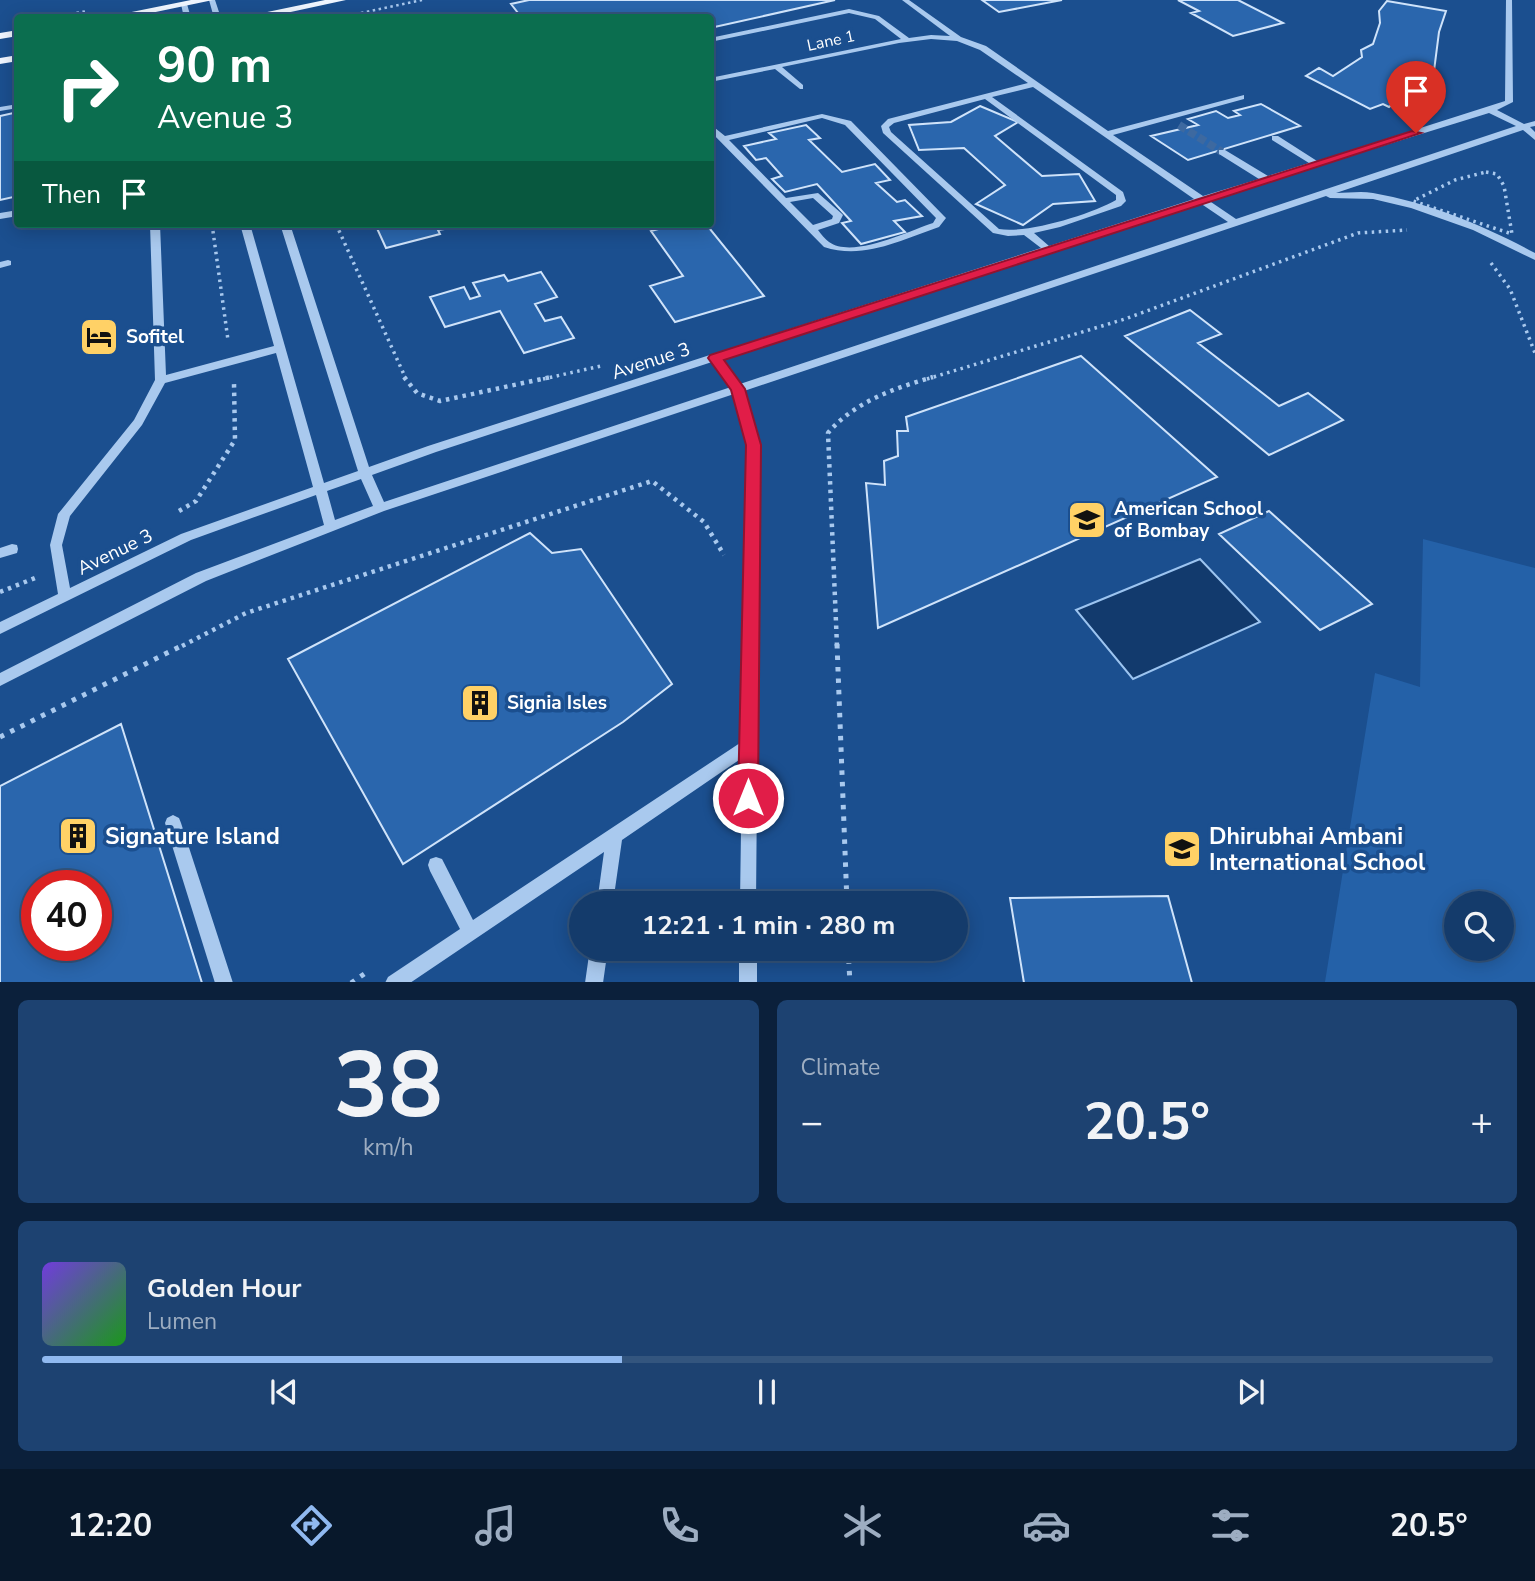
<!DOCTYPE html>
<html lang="en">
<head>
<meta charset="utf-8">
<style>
	body { margin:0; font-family:"Nunito Sans",sans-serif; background:#1d4271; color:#f1f3f6; height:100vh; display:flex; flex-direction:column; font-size:26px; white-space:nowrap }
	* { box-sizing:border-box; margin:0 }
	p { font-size:23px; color:#9dadc1 }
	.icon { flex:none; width:38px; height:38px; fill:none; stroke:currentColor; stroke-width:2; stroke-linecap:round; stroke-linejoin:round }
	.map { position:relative; height:982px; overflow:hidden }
	.drawer { display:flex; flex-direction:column; gap:18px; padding:18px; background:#0b203b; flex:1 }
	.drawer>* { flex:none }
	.banner { position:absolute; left:14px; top:14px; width:700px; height:214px; border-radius:7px; box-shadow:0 4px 18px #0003,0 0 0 2px #33557e; background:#0b6e4f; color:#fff; overflow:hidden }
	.tools { position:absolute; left:1444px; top:891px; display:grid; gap:14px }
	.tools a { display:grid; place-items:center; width:70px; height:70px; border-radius:50%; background:#143b6b; box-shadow:0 4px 18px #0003,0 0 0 2px #33557e; font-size:35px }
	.speed { position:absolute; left:21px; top:870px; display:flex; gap:14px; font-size:35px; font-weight:700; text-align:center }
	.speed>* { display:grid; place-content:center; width:91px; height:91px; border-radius:50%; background:#143b6b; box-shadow:0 4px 18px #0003,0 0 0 2px #33557e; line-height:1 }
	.speed .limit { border:10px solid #d22; background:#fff; color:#111 }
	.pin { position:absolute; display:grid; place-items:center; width:60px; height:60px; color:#fff; margin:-72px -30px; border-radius:50% 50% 50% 0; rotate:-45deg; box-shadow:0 0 7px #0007 }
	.pin .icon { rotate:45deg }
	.me { position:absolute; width:77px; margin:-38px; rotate:0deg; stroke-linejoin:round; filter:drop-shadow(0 0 5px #0008) }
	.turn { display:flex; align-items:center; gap:24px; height:147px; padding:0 28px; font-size:32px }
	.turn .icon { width:91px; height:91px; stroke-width:2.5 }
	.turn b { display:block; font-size:49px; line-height:60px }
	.then { display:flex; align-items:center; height:66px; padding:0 28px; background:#0003; gap:14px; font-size:26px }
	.big { font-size:52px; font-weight:700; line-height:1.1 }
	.drawer .widget { flex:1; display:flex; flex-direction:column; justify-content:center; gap:10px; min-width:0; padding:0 24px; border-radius:10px; background:#1d4271 }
	.drawer .dial { align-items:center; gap:0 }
	.dial b { font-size:91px; line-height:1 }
	.song { display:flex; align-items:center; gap:21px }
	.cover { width:84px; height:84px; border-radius:10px; background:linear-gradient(135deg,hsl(260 70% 55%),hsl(120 70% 35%)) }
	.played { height:7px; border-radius:4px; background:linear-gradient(90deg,#90b9f0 40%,#33557e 40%) }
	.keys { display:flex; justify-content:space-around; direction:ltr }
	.heat { display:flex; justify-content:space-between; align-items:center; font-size:38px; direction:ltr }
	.drawer .tiles { flex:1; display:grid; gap:18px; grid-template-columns:1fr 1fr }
	.widget:last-child { grid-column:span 2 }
	.trip { position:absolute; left:569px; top:891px; width:399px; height:70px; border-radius:35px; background:#143b6b; box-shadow:0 4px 18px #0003,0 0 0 2px #33557e; font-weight:700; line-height:70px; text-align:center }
	.tab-bar { display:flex; height:112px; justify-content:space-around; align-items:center; background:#08182b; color:#9dadc1 }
	.tab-bar .icon { width:49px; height:49px }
	.tab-bar .selected { color:#90b9f0 }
	.tab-bar b { font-size:32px; color:#f1f3f6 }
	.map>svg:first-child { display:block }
	.green { fill:#2461a8; fill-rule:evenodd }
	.water { fill:#123a6d; stroke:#9cc4f0; stroke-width:2 }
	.building { fill:#2a66ad; stroke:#cfe3fa; stroke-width:2; fill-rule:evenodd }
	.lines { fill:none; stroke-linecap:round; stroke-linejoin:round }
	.minor-tunnel { stroke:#3d69a0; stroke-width:8; stroke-dasharray:8 3.5; stroke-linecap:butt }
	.path-far3 { stroke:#a9c9ee; stroke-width:2.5; stroke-dasharray:2.5 3.5; stroke-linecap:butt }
	.path-far2 { stroke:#a9c9ee; stroke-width:3.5; stroke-dasharray:2.5 4.5; stroke-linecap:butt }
	.path-far1 { stroke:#a9c9ee; stroke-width:4.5; stroke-dasharray:3.5 5; stroke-linecap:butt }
	.path { stroke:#a9c9ee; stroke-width:5; stroke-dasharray:4.5 7; stroke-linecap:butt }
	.minor { fill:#a9c9ee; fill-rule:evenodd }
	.major { fill:#f0f6ff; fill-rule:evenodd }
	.route { fill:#e11d48; stroke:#92132f; stroke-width:2 }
	.labels { text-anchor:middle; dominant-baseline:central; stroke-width:7; stroke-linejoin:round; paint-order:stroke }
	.far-street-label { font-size:16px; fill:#fff; stroke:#1b4f8f }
	.poi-label { font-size:19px; font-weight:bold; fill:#fff; stroke:#1b4f8f; text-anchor:start }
	.street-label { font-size:19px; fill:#fff; stroke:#1b4f8f }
	.near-poi-label { font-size:23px; font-weight:bold; fill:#fff; stroke:#1b4f8f; text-anchor:start }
</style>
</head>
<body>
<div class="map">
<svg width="1535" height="983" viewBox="0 0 1535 983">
	<rect width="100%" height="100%" fill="#1b4f8f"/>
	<!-- green -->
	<path class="green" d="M1423 539 1535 568V982H1325L1375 673 1420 687ZM1456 903H1502V948H1456Z"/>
	<!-- water -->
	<path class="water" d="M1200 559 1260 622 1133 679 1076 610Z"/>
	<!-- building -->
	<path class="building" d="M529 0H835L710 28V18H522L511 4Z
		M982 0H1062L999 12Z
		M1178 0H1238L1283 23 1233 36 1191 13 1199 11Z
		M1387 1 1446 11 1439 32 1434 71 1389 107 1383 104 1370 109 1306 76 1319 68 1333 76 1362 57 1361 50 1373 44 1380 23 1379 11Z
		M1261 104 1300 126 1188 160 1151 136 1198 125 1188 119 1216 111 1228 118 1240 115 1234 111Z
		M980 106 1018 122 995 136 1042 176 1079 174 1095 201 1053 204 1023 225 976 204 1005 185 964 148 919 150 909 125 951 122Z
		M18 112V196L0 200V116Z
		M806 125 820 138 809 140 842 172 875 164 890 180 876 183 897 202 905 200 922 216 894 221 905 232 861 244 842 223 851 221 817 184 785 192 772 179 782 176 766 158 756 160 744 146 776 139 769 133Z
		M375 224H478L438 230 440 234 386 248Z
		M677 224H706L764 296 675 322 650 286 683 276 651 231Z
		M541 272 557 297 535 304 545 321 561 317 574 338 524 353 500 311 445 327 430 297 464 287 470 299 480 296 473 283 504 275 508 281Z
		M1190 310 1221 334 1198 343 1279 406 1308 393 1343 420 1269 455 1125 336Z
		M1081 356 1217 477 878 628 866 483 885 485 884 461 898 456 897 431H908L906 417Z
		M1269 511 1372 604 1320 630 1219 534Z
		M530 533 552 553 581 549 672 684 623 722 403 864 288 659Z
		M121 724 202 983H0V786ZM37 886H96V945H37Z
		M1168 896 1192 983H1024L1010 898Z"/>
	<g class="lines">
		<!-- minor-tunnel -->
		<path class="minor-tunnel" d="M1179 125 1222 152"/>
		<!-- path-far3 -->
		<path class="path-far3" d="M361 13 422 0
			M47 18 87 11"/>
		<!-- path-far2 -->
		<path class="path-far2" d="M1486 172 1497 174 1504 186 1512 234 1413 201 1455 180Z
			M212 224 228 340
			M336 224 406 379
			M1491 263 1510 289 1535 353
			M543 379 601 366
			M927 379 1125 319 1358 233 1407 230"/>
		<!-- path-far1 -->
		<path class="path-far1" d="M404 377 417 393 440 401 551 377
			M179 511 196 501 235 440 234 383
			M0 592 35 578
			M182 646 246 613 652 481 704 522 724 555
			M837 646 828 433C854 402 895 388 933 377"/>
		<!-- path -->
		<path class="path" d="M837 644 847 903
			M0 737 185 644
			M848 948 850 983
			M351 983 367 972"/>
		<!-- minor -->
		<path class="minor" d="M209 0H215L221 18H214Z
			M902 0H909L961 37 986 46 1108 131 1244 95V99L1113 135 1203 196 1259 179 1219 154V150H1225L1268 176 1309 163 1272 140V136H1278L1317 161 1505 101 1506 0H1512L1513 102 1497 110 1524 124 1535 121V126L1530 127 1535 132V140L1523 130 1336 193C1348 193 1361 191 1373 193 1430 203 1485 226 1535 253V260L1473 230 1411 208 1373 199 1330 198 1326 196 744 391 760 445 756 903H740L742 758 622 840 613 903H597L604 852 410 983H385L388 977 460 929 430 871 428 865 430 859 436 857 442 859 473 920 743 741 748 445 734 394 384 511 206 581 0 686V673L196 573 324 525 316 495 191 540 0 634V622L58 594 50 545 58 514 134 420 155 380 150 224H160L166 375 274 346 240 224H250L324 483 358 471 280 224H290L369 467 428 446 1041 248 1024 235 1008 236 993 233 883 133 881 126 888 119 1028 83 980 50 957 41 931 39 899 43 782 67 803 85V89H800L775 69 710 82V78L901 39 875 19 849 13 710 42V38L849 9 879 16 909 38 931 35 950 36ZM1033 87 1194 199 1049 246 1034 233 1060 227 1121 206 1126 201 1123 192 992 97ZM985 99 1116 195V200C1092 214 1027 234 999 229L891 132 889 127 894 123ZM1489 113 1516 126 1236 219 1208 200ZM1200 203 1228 222 740 384 721 359ZM276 353 313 487 181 534 70 588 62 545 70 516 142 425 165 383ZM712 362 731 387 384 502 372 475 436 452ZM361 479 373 506 335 520 327 491Z
			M184 2 187 4 191 18H184L181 4Z
			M18 104V108L0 111V107Z
			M822 114 851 121 944 216 946 218 939 227C901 240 864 260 824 247L710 131V124L725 136ZM822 118 845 125 936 218 933 223C908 231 853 259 829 242 825 239 821 234 818 230L839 223 843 215 841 213 818 193 786 198 729 140ZM813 198 833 216 832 219 813 225 790 202Z
			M18 210V216L0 219V213Z
			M8 260 11 261V265L0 268V262Z
			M12 544 17 545 18 549 17 553 0 558V548Z
			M173 815 179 818 181 823 233 983H215L165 823 167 818Z
			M590 948H608L603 983H585Z
			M739 948H757V983H739Z"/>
		<!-- major -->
		<path class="major" d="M191 0H213L127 18H102Z
			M325 0H346L263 18H239Z
			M18 30V36L0 39V33Z
			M18 55V61L0 64V58Z"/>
	</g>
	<!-- route -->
	<path class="route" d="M1412 131 1421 133 724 360 745 389 761 445 758 798 755 805 748 808 741 805 738 798 746 445 731 390 708 358 710 355Z"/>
	<!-- icons -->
	<defs>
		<symbol id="hotel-square" viewBox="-11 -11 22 22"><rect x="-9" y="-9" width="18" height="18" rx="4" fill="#ffd166" stroke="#1b4f8f"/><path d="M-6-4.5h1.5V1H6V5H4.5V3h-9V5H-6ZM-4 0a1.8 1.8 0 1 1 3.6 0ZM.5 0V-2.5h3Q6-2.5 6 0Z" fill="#111"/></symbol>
		<symbol id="school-square" viewBox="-11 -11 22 22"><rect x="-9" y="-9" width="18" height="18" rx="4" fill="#ffd166" stroke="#1b4f8f"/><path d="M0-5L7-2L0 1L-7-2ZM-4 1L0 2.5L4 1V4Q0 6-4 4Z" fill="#111"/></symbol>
		<symbol id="building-square" viewBox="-11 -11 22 22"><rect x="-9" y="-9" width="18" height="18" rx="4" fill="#ffd166" stroke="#1b4f8f"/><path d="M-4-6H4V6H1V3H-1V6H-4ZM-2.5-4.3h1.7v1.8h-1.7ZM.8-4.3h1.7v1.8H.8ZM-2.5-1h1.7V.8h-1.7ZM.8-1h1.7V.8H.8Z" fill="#111"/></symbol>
	</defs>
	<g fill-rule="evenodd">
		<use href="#hotel-square" x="77" y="315" width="44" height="44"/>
		<use href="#school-square" x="1065" y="498" width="44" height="44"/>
		<use href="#building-square" x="458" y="681" width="44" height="44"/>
		<use href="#building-square" x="56" y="814" width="44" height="44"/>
		<use href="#school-square" x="1160" y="827" width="44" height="44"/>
	</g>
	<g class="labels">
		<!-- far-street labels -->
		<g class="far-street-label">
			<text transform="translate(831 41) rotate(-12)">Lane 1</text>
		</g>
		<!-- poi labels -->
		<g class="poi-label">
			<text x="126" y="337">Sofitel</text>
			<text x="1114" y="509">American School<tspan x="1114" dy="22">of Bombay</tspan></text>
			<text x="507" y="703">Signia Isles</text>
		</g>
		<!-- street labels -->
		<g class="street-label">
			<text transform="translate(651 361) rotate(-18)">Avenue 3</text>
			<text transform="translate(115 552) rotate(-26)">Avenue 3</text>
		</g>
		<!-- near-poi labels -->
		<g class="near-poi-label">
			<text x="105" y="836">Signature Island</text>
			<text x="1209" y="836">Dhirubhai Ambani<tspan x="1209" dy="26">International School</tspan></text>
		</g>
	</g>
</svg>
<div class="tools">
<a><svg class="icon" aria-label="search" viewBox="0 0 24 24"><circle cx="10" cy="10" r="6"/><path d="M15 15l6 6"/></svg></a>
</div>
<div class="speed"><div class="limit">40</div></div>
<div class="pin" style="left:1416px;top:133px;background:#d93025"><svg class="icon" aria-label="arrive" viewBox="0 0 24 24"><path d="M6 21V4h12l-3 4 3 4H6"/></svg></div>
<svg class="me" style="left:748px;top:798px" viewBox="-20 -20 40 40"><circle r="17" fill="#e11d48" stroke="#fff" stroke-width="3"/><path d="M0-11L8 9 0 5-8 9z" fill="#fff"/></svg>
<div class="trip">12:21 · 1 min · 280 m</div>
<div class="banner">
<div class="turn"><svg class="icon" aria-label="right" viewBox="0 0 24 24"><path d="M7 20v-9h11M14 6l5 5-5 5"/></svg><div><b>90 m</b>Avenue 3</div></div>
<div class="then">Then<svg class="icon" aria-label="arrive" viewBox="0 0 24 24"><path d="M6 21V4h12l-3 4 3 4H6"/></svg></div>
</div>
</div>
<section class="drawer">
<div class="tiles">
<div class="widget dial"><b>38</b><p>km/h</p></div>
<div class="widget"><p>Climate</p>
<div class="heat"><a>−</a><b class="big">20.5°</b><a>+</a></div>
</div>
<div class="widget">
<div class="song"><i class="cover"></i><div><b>Golden Hour</b><p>Lumen</p></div></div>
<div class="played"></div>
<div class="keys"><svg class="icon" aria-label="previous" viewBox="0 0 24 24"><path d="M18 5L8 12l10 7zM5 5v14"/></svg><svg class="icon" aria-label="pause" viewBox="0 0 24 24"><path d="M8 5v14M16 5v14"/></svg><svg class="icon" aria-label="next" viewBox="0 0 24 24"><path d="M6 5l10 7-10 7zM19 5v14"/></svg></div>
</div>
</div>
</section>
<nav class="tab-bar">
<b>12:20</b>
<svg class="icon selected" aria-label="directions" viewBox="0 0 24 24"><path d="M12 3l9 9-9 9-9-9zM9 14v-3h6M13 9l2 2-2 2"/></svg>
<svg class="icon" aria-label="music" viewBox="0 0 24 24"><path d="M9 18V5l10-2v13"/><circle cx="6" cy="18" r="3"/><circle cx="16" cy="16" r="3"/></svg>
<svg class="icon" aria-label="phone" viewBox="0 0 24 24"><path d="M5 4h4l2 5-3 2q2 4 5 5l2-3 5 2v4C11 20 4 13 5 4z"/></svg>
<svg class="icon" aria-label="climate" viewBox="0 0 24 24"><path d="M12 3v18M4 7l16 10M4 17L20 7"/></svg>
<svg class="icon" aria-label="car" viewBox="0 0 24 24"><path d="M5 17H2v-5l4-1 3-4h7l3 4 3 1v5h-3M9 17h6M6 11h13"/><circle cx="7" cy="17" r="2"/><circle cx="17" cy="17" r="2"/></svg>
<svg class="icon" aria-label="filters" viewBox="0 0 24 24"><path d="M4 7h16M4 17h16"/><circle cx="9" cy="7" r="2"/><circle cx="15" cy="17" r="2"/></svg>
<b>20.5°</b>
</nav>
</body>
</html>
